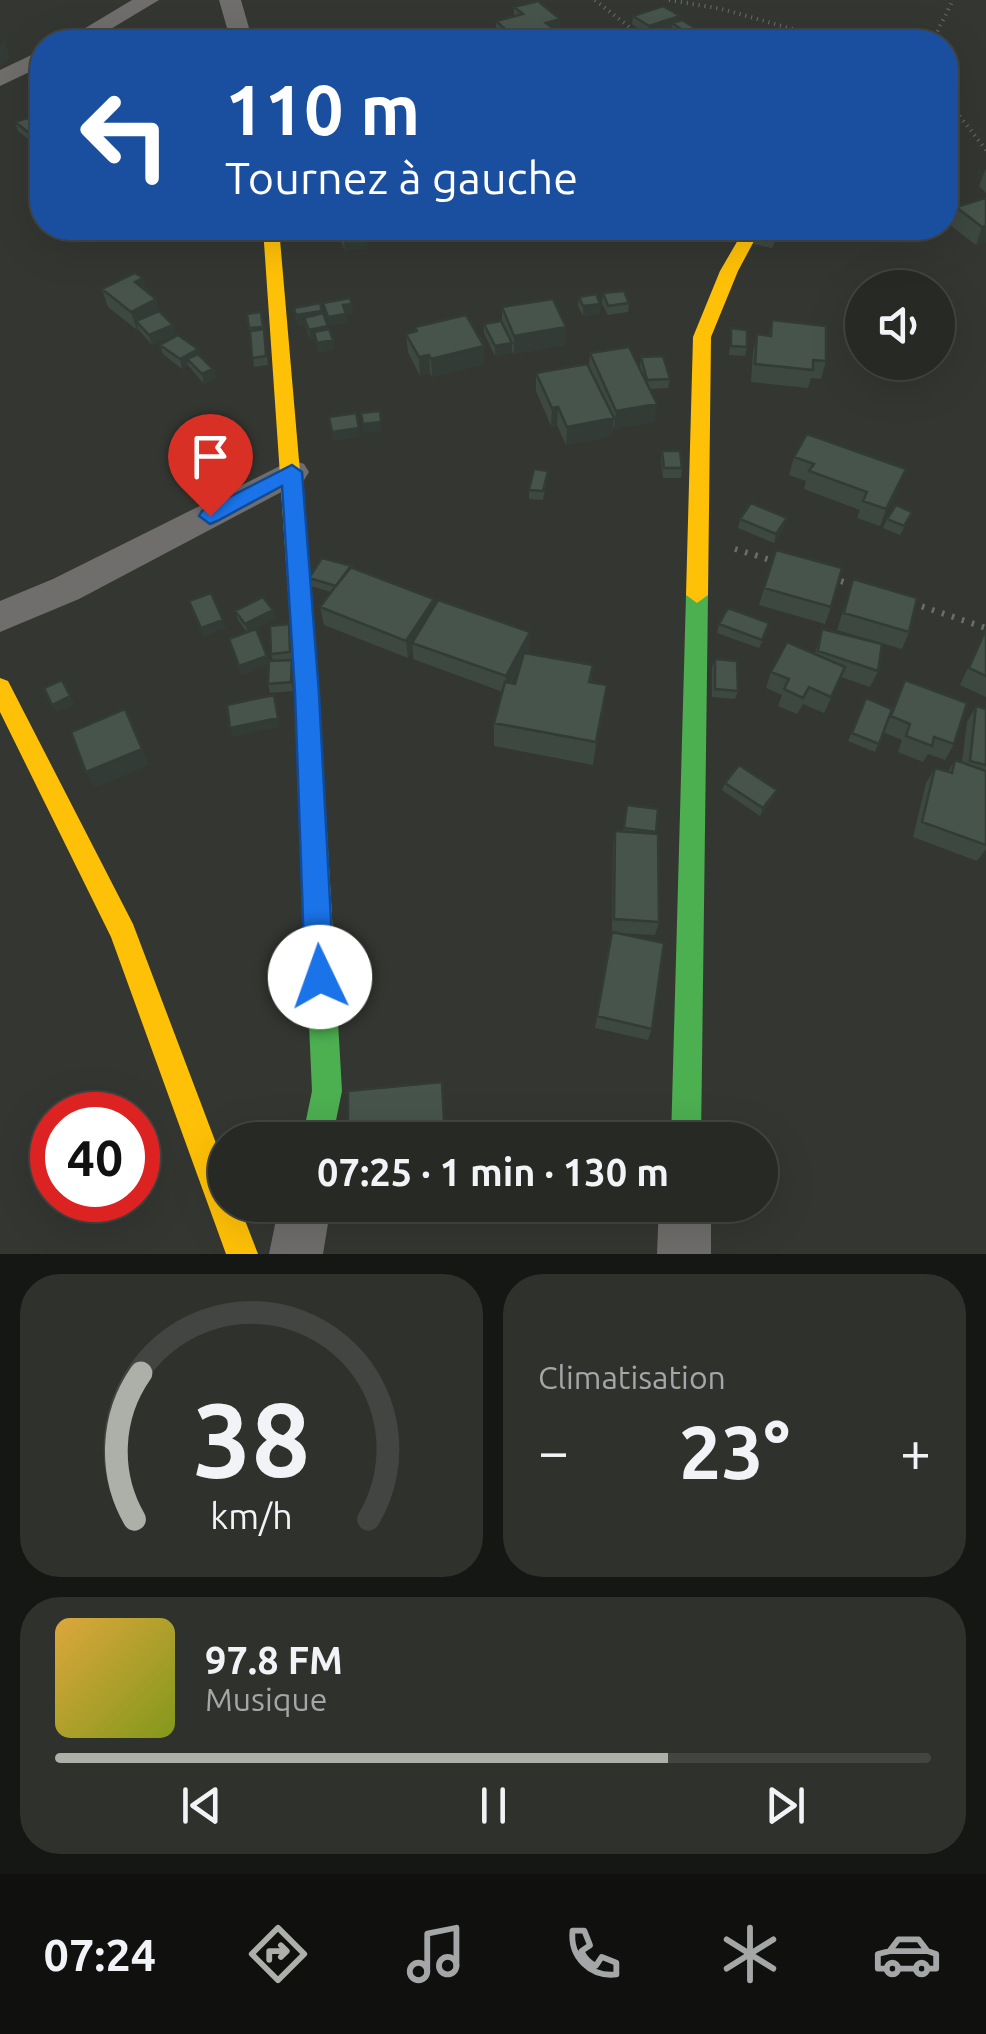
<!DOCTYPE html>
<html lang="fr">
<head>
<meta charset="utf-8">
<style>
	body { margin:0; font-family:Ubuntu,sans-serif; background:#2f312d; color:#f1f3f6; height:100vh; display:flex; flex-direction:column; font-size:38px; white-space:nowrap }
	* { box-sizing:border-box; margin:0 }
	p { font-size:32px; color:#a4a6a7 }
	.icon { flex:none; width:55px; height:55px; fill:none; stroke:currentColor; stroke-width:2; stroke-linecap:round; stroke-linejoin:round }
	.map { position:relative; height:1254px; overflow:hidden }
	.details { display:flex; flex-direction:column; gap:20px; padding:20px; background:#151714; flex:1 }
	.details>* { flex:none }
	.guide { position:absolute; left:30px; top:30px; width:928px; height:210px; border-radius:40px; box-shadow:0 10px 40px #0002,0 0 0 2px #434542; background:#1a4fa0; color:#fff; overflow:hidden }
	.fabs { position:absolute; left:845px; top:270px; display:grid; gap:20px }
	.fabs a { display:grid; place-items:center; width:110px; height:110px; border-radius:50%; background:#272925; box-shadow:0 10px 40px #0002,0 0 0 2px #434542; font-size:50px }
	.speed { position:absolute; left:30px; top:1092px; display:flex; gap:20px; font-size:50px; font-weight:700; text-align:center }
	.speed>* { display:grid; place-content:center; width:130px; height:130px; border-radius:50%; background:#272925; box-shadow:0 10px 40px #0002,0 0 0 2px #434542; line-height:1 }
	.speed .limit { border:15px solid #d22; background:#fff; color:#111 }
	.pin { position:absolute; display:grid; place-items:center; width:85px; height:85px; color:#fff; margin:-102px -42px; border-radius:50% 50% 50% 0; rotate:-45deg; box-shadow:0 0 10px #0007 }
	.pin .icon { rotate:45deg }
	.me { position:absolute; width:110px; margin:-55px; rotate:357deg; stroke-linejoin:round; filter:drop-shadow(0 0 8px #0008) }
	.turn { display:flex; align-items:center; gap:35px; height:210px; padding:0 30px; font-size:45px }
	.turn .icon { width:130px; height:130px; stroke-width:2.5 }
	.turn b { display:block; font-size:70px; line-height:85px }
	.big { font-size:75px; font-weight:600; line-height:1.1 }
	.details .card { flex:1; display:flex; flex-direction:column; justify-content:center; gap:15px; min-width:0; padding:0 35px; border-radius:40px; background:#2f312d }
	.details .dial { align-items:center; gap:0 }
	.dial svg { height:260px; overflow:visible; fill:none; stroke:#434542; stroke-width:7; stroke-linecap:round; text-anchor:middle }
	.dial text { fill:#f1f3f6; stroke:none }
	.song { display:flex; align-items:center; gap:30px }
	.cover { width:120px; height:120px; border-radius:15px; background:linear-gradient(135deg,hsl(40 70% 55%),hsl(70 70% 35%)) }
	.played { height:10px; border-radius:5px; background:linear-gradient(90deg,#acb0a9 70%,#434542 70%) }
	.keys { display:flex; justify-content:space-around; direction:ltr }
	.heat { display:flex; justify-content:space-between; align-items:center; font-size:55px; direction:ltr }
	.details .tiles { flex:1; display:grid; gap:20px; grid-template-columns:1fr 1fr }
	.card:last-child { grid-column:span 2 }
	.trip { position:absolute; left:208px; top:1122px; width:570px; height:100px; border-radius:50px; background:#272925; box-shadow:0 10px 40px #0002,0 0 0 2px #434542; font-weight:600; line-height:100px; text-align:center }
	.tab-bar { display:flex; height:160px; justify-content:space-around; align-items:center; background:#10100f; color:#a4a6a7 }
	.tab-bar .icon { width:70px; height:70px }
	.tab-bar .selected { color:#acb0a9 }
	.tab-bar b { font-size:45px; color:#f1f3f6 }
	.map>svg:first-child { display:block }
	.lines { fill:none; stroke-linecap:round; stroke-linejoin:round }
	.path-far1 { stroke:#6d6e6b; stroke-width:4; stroke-dasharray:1 5; stroke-linecap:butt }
	.path { stroke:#6d6e6b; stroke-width:6; stroke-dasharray:2.5 8; stroke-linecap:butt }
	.street { fill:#6f6e6c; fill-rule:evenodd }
	.fast { fill:#4caf50; fill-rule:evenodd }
	.slow { fill:#ffc107; fill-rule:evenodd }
	.wall { fill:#3d4841; fill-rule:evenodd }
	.shaded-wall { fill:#323b35 }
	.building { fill:#47544c; stroke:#323b35; stroke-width:2.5 }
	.route { fill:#1a73e8; stroke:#114b97; stroke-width:2.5 }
</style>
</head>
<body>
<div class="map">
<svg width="986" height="1254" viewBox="0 0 986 1254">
	<rect width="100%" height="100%" fill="#343731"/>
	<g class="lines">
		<!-- path-far1 -->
		<path class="path-far1" d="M595 0 648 42
			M669 0 722 9 838 42
			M932 42 953 0
			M945 97 986 150"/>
		<!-- path -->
		<path class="path" d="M735 549 780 563
			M831 578 857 586
			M912 603 986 628"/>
		<!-- street -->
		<path class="street" d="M132 0H159L89 42H62Z
			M219 0H241L253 42H231Z
			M42 50V66L0 86V70Z
			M824 228H865L868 232 854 240 828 234Z
			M292 460 304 464 309 472 304 480 79 599 0 632V601L53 579Z
			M279 1205H331L323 1254H269Z
			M659 1205H711V1254H657Z"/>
		<!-- fast -->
		<path class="fast" d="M697 587 708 595 701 1140H671L686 595Z
			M319 922 329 926 333 935 342 1091 332 1140H302L312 1091 305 935 309 926Z"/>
		<!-- slow -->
		<path class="slow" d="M263 228H279L319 693 333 935 329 944 319 948 309 944 305 935 295 693Z
			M745 228H761L738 271 711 337 708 595 697 603 686 595 693 337 720 271Z
			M0 678 8 681 133 924 225 1167V1205H239L258 1254H226L111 937 0 712Z"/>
	</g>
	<!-- wall -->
	<path class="wall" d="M514 7 560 19V42H501L496 38V21L514 17Z
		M633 16 679 20 718 42H687L671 31 672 27 648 35 632 24Z
		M15 122 42 129V150L18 131Z
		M986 168V193L979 186Z
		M986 198V242L976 245 950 225 956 207Z
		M336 228H394L395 234 366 238 367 248 345 251Z
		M758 228H781L772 248 753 244Z
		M102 289 146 291 159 311 173 325 175 334 152 345 138 329 137 330 108 307Z
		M603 293 629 303 628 312 608 315 602 303Z
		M579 297 600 313 583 316 578 306Z
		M502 307 565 345 514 354 512 351V352L495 356 484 333V324L502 323Z
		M294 308 322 314 333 340 334 349 319 352 315 338 310 339 305 324 298 325Z
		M261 312 268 365 254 367 249 328Z
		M772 320 826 361 821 379 811 378 808 388 751 382 753 352 757 334 769 335Z
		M415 327 484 346V364L432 377 430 373 420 376 408 352 406 334 415 332Z
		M731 328 747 347 745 356 729 355Z
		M160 345 198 349 200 356 213 369 216 378 204 384 188 365 182 369 163 354Z
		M590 353 642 374 640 367 641 357 670 379 668 388 649 389 654 422 614 429 613 426 612 436 566 445 557 425 551 426 536 391V373L589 367Z
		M662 451 682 468 681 478H663L661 461Z
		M794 457 899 486 880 526 857 518 860 510 804 489 806 481 789 475Z
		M548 471 543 500 529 499V490Z
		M912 512 900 535 883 528 887 519Z
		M740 519 784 527 774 543 738 528Z
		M776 550 831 607 825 624 759 605Z
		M309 578 434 606 530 632 529 649 526 654 593 665 591 682 604 709 593 765 494 746V723L503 692 413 659V650L408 658 324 625 320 607 331 592 311 586ZM520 665 515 684 511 683Z
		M853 579 909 632 902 649 837 630Z
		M235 611 275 618 253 630 269 661H273L271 654 291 632 294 668 293 691 270 693 268 684 269 665 242 675 231 647 247 632 238 620Z
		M719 624 767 631 759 648 717 633Z
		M986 628V697L960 685Z
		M822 629 878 671 870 687 841 677 824 713 803 704 797 714 778 706 782 695 766 688 771 672 815 654Z
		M715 659 738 691 735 699 712 697V667Z
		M905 680 954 744 945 760 928 754 923 762 898 752 902 740 883 732 875 752 848 741 866 698 892 709Z
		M976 706 986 709V849L977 861 913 837 926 783 935 768 948 772 955 760 962 762 967 722Z
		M725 783 774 798 760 816 722 790Z
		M627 805 658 809 656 834 659 922 655 935 615 933 652 1029 648 1040 595 1028 612 933 613 846 615 831 623 832Z"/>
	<!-- shaded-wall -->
	<path class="shaded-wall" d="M680 16 679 25 672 23V27L648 35 649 26Z
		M560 19V42H531L546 23Z
		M521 33V42H512L513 36Z
		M5 41 10 58 0 66V44Z
		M986 226V242L976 245 982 227Z
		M364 228H394L395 234 366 238 367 248 345 251 343 233Z
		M143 278 148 296 135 282Z
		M156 299 161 317 136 321 138 329 137 330 131 312Z
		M352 304 353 313 346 314 347 323 329 326 328 317 343 305Z
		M600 304V313L583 316V306Z
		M322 311 323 321 304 318 305 324 298 325 296 315Z
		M173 325 175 334 152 345 149 335Z
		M328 326 329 335 314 332 315 338 310 339 309 330Z
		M566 327 565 345 514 354V336Z
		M333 340 334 349 319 352 317 343Z
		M512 343V352L495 356V346Z
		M484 346V364L432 377 431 359Z
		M198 349 201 358 187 359 188 365 182 369 180 359Z
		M429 355 430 373 420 376 419 357Z
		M213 369 216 378 204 384 202 374Z
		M657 404 654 422 614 429 616 411Z
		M558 407 557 425 551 426 552 408Z
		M614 418 612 436 566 445 567 427Z
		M381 422 382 431 364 434 363 424Z
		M359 428 360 437 333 441 332 432Z
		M906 469 899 486 880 526 886 509Z
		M787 518 784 527 774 543 776 534Z
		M434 599 435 616 412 643 413 650 408 658 406 641Z
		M273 610 275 618 248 633 245 624Z
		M223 620 226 628 203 637 201 628Z
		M530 632 529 649 505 693 506 676Z
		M267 656 270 665 242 675 239 666Z
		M292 660 294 668 293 691 291 682Z
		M607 685 604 709 593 765 596 742Z
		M274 695 280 727 233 737 230 728Z
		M70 696 75 704 57 713 52 705Z
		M125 709 149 765 95 788 86 772Z
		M777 790 774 798 760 816 763 808Z"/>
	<!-- building -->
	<path class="building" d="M538 1 560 19 546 23 561 34 531 42 521 33 513 36 496 21 523 14 514 7Z
		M663 6 680 16 649 26 633 16Z
		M682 20 695 28 691 32 699 29 718 42H701L672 23Z
		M232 40V42L215 41Z
		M27 118 42 129V141L41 142 15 122Z
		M986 198V226L982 227 956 207Z
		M341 228H365V230L343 233Z
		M758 228H780L774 239 755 235Z
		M135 273 143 278 135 282 156 299 131 312 102 289Z
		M624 291 629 303 608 306 603 293Z
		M596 294 600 304 583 306 579 297Z
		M350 298 352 304 343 305 346 314 328 317 323 303Z
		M553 299 566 327 514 336 502 307Z
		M320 303 322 311 296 315 294 308Z
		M159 311 173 325 149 335 136 321Z
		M261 312 263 327 249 328 247 314Z
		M323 313 328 326 309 330 304 318Z
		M466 315 484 346 431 359 429 355 419 357 406 334 417 331 415 327Z
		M772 320 826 326V361L813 360V370L755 364 757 334 771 336Z
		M501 321 512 343 495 346 484 324Z
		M731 328 747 330V347L731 346Z
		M264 329 266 356 252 358 250 331Z
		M329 329 333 340 317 343 314 332Z
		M178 335 198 349 180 359 160 345Z
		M629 347 657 404 616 411 590 353Z
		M198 354 213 369 202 374 187 359Z
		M663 356 670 379 647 380 641 357Z
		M587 364 614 418 567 427 558 407 552 408 536 373Z
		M380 411 381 422 363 424 361 413Z
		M356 413 359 428 332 432 329 417Z
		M807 434 906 469 886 509 863 501 867 492 809 471 814 464 794 457Z
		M662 451H680L682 468H664Z
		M534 469 548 471 543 491 529 490Z
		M751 503 787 518 776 534 740 519Z
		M896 505 912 512 904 526 887 519Z
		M776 550 842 568 831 607 764 588Z
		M322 558 352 566 336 586 309 578Z
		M350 567 434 599 406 641 320 607Z
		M853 579 917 598 909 632 844 613Z
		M211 593 223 620 201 628 189 601Z
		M263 597 273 610 245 624 235 611Z
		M438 600 530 632 506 676 412 643Z
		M728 608 769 623 762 640 719 624Z
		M289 624 290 652 271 654 270 626Z
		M256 629 267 656 239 666 229 639Z
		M822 629 882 644 878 671 818 651Z
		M986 629V676L969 668Z
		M787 642 845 667 831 697 809 687 803 698 784 689 789 679 771 672Z
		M524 653 593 665 589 682 607 685 596 742 494 723 505 682 515 684Z
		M715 659 737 661 738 691 715 689Z
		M292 660 291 682 268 684 269 661Z
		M62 680 70 696 52 705 44 688Z
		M905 680 967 703 954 744 934 737 932 746 906 736 910 724 891 716Z
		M274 695 278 718 230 728 227 705Z
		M866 698 892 709 879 744 852 733Z
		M976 706 986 709V765L970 761Z
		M125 709 142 749 86 772 71 732Z
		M955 760 986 771V845L922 822 935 768 952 773Z
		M739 765 777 790 763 808 725 783Z
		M627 805 658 809 656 832 624 828Z
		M615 831 658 834 659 922 614 919Z
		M612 932 664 943 652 1029 597 1016Z
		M442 1082 445 1140H348V1091Z"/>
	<!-- route -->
	<path class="route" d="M292 465 302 472 319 693 334 977 329 987 320 991 310 987 305 977 295 693 282 486 217 521 210 524 199 516 202 511Z"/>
</svg>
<div class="fabs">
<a><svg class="icon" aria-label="sound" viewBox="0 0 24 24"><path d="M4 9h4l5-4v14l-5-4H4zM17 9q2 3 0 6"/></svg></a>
</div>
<div class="speed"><div class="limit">40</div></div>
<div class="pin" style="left:210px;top:516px;background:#d93025"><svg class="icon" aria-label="arrive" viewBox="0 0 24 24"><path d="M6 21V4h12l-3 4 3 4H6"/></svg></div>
<svg class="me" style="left:320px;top:977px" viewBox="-20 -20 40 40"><circle r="19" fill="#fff"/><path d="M0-13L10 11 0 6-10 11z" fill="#1a73e8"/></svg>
<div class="trip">07:25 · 1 min · 130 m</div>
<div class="guide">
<div class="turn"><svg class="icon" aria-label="left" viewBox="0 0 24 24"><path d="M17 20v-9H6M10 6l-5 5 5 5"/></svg><div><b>110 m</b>Tournez à gauche</div></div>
</div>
</div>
<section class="details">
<div class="tiles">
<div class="card dial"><svg viewBox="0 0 100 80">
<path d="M14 69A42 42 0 1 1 86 69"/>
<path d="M14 69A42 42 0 0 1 16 24" stroke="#acb0a9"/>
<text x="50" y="56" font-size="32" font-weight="700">38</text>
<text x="50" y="72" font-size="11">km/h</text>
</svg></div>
<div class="card"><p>Climatisation</p>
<div class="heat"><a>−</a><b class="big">23°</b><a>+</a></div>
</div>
<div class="card">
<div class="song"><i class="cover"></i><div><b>97.8 FM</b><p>Musique</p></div></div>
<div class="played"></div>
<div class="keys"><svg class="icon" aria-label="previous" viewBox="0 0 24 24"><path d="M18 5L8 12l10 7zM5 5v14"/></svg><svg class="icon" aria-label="pause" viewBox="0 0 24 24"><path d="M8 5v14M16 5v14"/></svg><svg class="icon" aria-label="next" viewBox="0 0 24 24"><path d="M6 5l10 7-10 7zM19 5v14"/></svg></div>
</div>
</div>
</section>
<nav class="tab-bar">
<b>07:24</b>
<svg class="icon selected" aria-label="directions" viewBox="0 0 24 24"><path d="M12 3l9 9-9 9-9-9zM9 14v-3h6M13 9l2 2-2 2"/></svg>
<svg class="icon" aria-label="music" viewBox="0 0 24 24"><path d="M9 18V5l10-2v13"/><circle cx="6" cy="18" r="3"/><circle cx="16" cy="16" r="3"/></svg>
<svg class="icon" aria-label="phone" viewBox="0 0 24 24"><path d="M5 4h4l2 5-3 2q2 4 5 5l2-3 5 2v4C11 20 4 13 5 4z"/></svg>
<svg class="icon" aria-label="climate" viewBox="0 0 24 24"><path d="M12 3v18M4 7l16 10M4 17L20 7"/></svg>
<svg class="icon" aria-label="car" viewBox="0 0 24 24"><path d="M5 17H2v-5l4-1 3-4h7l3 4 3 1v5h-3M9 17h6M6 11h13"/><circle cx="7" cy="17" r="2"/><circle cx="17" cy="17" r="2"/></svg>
</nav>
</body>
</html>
